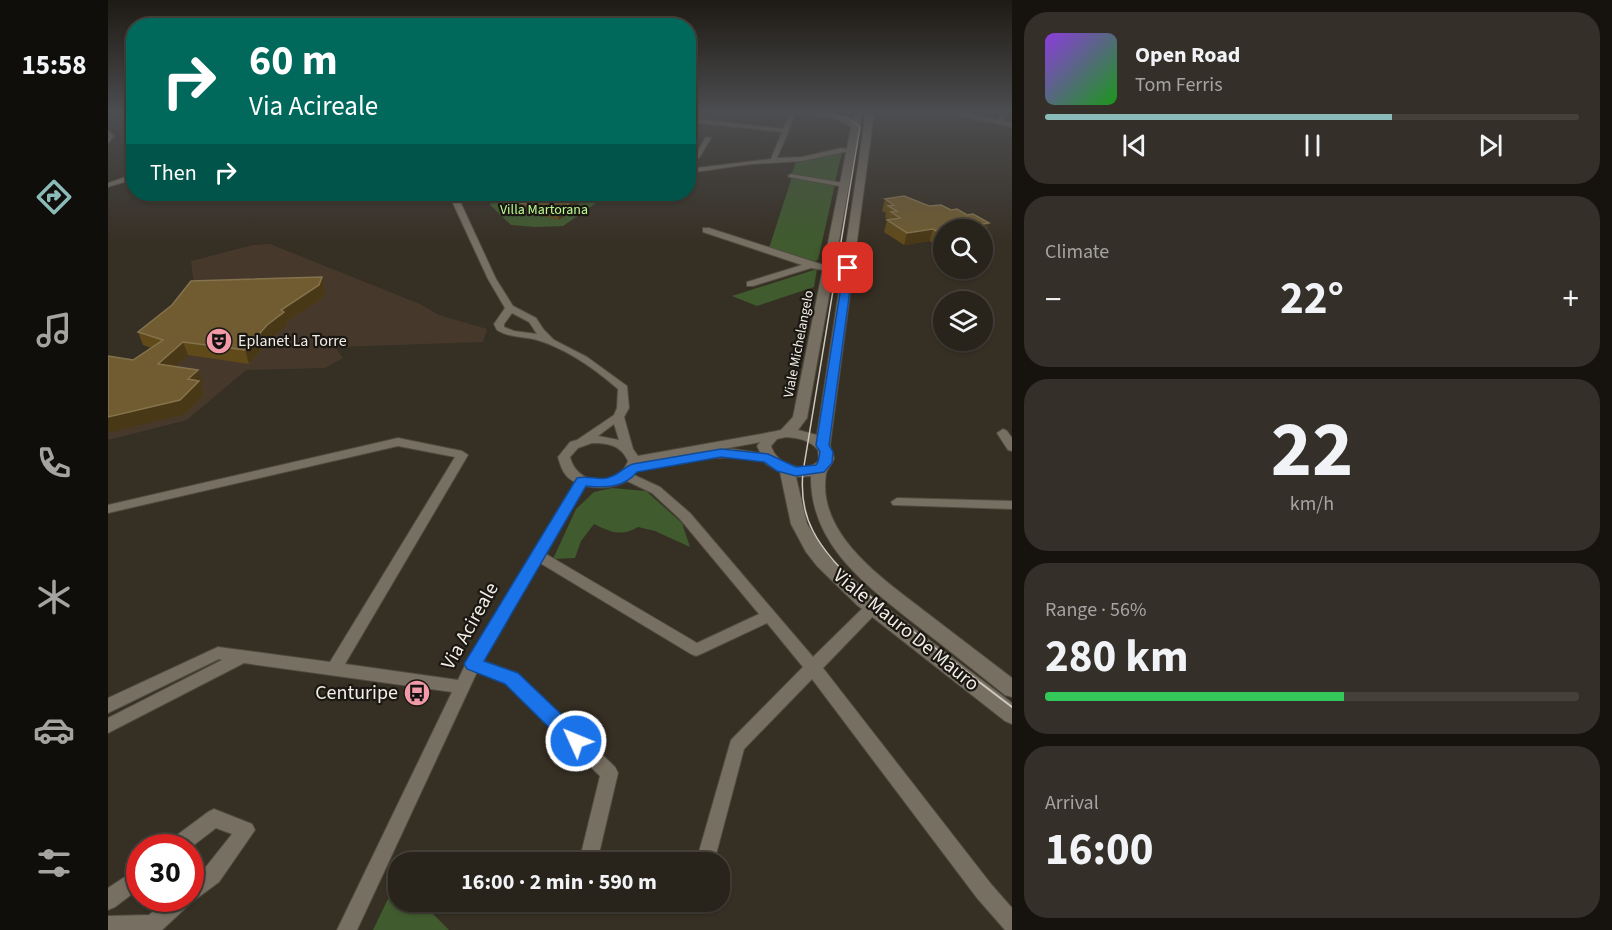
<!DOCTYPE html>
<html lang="en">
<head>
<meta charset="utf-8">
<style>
	body { margin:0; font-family:"Source Sans 3",sans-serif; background:#342f28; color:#f1f3f6; height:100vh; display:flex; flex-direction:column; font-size:22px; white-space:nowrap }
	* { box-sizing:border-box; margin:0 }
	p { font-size:20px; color:#a5a4a3 }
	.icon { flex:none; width:33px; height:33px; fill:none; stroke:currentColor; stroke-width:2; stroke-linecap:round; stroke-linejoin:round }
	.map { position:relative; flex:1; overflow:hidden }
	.sheet { display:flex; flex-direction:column; gap:12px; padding:12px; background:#16130f; width:600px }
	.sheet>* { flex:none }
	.top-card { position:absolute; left:18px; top:18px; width:570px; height:183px; border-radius:24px; box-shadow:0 2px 4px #0004,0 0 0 2px #44403a; background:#00695c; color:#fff; overflow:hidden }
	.buttons { position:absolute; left:825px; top:219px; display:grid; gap:12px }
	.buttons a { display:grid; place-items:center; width:60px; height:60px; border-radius:50%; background:#28231b; box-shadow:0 2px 4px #0004,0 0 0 2px #44403a; font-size:30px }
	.speed { position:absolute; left:18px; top:834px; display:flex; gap:12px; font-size:30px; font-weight:700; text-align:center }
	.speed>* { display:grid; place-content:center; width:78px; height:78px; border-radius:50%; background:#28231b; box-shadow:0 2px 4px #0004,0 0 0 2px #44403a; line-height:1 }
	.speed .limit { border:9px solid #d22; background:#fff; color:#111 }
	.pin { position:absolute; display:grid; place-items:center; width:51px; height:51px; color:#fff; margin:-26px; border-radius:12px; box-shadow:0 3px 9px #0006 }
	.me { position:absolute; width:66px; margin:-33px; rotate:314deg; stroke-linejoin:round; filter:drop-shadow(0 0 4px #0008) }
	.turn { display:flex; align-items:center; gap:21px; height:126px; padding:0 24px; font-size:27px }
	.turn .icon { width:78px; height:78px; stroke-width:2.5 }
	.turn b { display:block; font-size:42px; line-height:51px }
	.then { display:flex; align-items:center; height:57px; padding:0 24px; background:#0003; gap:12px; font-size:22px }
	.big { font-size:45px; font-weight:700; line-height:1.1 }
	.sheet .card { flex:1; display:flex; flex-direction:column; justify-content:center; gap:9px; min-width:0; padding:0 21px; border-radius:24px; background:#342f28 }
	.sheet .dial { align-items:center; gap:0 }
	.dial b { font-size:78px; line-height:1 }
	.song { display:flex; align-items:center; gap:18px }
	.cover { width:72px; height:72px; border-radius:9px; background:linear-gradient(135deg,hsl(270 70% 55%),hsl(120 70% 35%)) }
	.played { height:6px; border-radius:3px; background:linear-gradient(90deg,#8bbbb9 65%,#44403a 65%) }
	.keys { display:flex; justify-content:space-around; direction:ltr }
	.heat { display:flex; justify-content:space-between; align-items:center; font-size:33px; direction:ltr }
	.charge { height:9px; border-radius:4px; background:linear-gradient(90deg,#34c759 56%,#44403a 0) }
	.trip { position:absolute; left:280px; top:852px; width:342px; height:60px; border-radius:24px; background:#28231b; box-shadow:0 2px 4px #0004,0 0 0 2px #44403a; font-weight:700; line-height:60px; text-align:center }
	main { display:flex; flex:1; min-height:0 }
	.menu { display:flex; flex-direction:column; width:108px; justify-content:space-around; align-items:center; background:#100e0b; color:#a5a4a3 }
	.menu .icon { width:42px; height:42px }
	.menu .active { color:#8bbbb9 }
	.menu b { font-size:27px; color:#f1f3f6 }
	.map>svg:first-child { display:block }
	.commercial { fill:#46392b }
	.green { fill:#405b2e }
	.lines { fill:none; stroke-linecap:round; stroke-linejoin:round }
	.minor-casing { stroke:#504b40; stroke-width:2 }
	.tertiary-casing { stroke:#504b40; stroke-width:2 }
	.minor { fill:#776f62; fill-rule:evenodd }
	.tertiary { fill:#776f62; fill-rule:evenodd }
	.tram-far1 { stroke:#cec9c1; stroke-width:1.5 }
	.tram { stroke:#cec9c1; stroke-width:2 }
	.wall { fill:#604a1a }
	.shaded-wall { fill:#493815 }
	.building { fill:#705c30; stroke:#84734d; stroke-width:1.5 }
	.route { fill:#1a73e8; stroke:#114b97; stroke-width:1.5 }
	.labels { text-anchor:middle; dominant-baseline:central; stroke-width:4.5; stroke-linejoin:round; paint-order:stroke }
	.far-park-label { font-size:14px; fill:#bafa91; stroke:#1b1813 }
	.far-street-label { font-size:14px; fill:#f2eee6; stroke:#1b1813 }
	.poi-label { font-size:16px; fill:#f2eee6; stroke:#1b1813; text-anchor:start }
	.near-street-label { font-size:20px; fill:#f2eee6; stroke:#1b1813 }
	.near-poi-label { font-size:20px; fill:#f2eee6; stroke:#1b1813; text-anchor:end }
</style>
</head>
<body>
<main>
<nav class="menu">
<b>15:58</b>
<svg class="icon active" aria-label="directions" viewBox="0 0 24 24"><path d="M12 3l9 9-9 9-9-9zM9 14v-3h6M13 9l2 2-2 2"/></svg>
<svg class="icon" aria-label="music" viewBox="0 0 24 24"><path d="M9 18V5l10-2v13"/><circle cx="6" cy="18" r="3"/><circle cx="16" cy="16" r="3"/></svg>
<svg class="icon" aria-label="phone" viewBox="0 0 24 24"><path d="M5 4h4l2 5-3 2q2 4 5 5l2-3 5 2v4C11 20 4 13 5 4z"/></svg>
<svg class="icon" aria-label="climate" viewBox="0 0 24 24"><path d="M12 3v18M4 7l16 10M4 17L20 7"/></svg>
<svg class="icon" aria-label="car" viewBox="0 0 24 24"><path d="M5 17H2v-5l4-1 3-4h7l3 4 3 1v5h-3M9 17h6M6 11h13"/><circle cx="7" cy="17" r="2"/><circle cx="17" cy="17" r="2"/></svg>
<svg class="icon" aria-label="filters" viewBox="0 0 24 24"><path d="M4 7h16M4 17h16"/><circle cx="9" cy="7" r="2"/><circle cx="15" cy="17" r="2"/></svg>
</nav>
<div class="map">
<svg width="904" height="930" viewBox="0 0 904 930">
	<rect width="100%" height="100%" fill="#362f24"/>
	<!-- commercial -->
	<path class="commercial" d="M162 244 312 304 331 315 379 329 375 342 227 347 235 358 217 368 138 370 79 420 0 440V369L44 374 87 293 83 261 145 245Z"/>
	<!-- green -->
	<path class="green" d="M734 152 727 182 684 174 688 161Z
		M684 177 727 184 710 260 704 262 661 248Z
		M419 194H469L491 201 455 226 427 227 403 225 381 204Z
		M709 269 706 287 649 306 624 296Z
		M504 488 538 491 574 523 582 547 547 531 530 527C514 537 502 532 486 524L473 541 467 558 445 559 468 509 486 492Z
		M290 878 291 902H313L341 930H265Z"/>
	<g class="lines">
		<defs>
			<path id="minor" d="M682 113H688L669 158 694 157 733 148 746 150 694 161 644 164 580 173V169L663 159 674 132 580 122V118L675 129Z
				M690 113C711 113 734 111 750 127L745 128 728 119Z
				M838 113H854L890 120 893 113H899L895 121 904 123V127Z
				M0 130 6 136 0 143Z
				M598 137 603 138 591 158 580 161V157L587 156Z
				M26 174V179L0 187V183Z
				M683 174 736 183 740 185 736 187 681 177 680 176Z
				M346 194H353L351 199 388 279 405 306 428 318 436 330 446 340 479 357 519 386 521 408 516 417 525 449 530 456 664 432 668 433 670 436 668 439 664 440 531 464 526 475 552 487 582 513 705 657 760 603 765 601 770 603 772 607 770 611 715 668 883 884 904 908V930H897L869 898 704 679 636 749 606 862H588L623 740 695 667 659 623 593 654 588 656 583 654 432 563 375 661 409 673 507 767 510 773 489 862H471L492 776 397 683 369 672 249 930H229L344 692 136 663 0 733V718L114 660 111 659 0 713V698L110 647 222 662 347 457 290 446 0 513V505L290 438 354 451 360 455 237 664 350 680 360 659 467 482C456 477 453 468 450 457L462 442 469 440 506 415 509 408 510 389C487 369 459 349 429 340 415 336 401 338 389 330L386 324 397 308 380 279 343 199ZM404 313 421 322 429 334 406 331 396 327V324ZM506 424 511 440 490 436ZM484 443C500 443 513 445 520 461 510 489 469 486 462 457L470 448ZM519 481 544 493 572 519 651 614 589 643 438 554 477 486C493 489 505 488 519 481Z
				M595 228H601L725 268 721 271 703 268 645 286H639V282L694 265 595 232Z
				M895 429 899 431 904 438V451L900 450 889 433Z
				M625 449 660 454 666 458 660 462 625 457 609 458 603 454 609 450Z
				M789 498 904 501V509L785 505 783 502Z
				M106 809 144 824 147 830 111 882 84 902 54 930H0V916L41 915 60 898H82V880L97 868 124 834 108 828 82 848H59L61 841 100 812Z
				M32 867V888L7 907 0 910V888Z"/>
			<path id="tertiary" d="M746 113H754L699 418 690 430 709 435 758 113H766L722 445 726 458C725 464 719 468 718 474 708 537 781 583 823 616 850 637 877 657 904 678V697L897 695C867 671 837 647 807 624 758 585 702 545 703 476L688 477 699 524 721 557 762 595 904 703V724L897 721 749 605 709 566 698 552 683 524 672 472 658 464 649 446 659 433 673 430 685 417ZM678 437C691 438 702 440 710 450L711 461C695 474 669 465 663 446L669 439Z"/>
		</defs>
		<!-- minor casing -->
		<use href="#minor" class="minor-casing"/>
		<!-- tertiary casing -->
		<use href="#tertiary" class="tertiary-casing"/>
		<!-- minor -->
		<use href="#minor" class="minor"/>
		<!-- tertiary -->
		<use href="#tertiary" class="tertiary"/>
		<!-- tram-far1 -->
		<path class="tram-far1" d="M712 113 740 118 752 127 695 472C693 492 695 512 705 531 732 584 820 641 868 679"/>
		<!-- tram -->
		<path class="tram" d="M866 678 904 707"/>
	</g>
	<!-- wall -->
	<path class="wall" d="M470 196V204L451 220 414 211 413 203Z
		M777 199 843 210 859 215 881 223 877 235H874V230L826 244 822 241 796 245 776 232 779 220H781L777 217 778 213 774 211Z
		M214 277 217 290 214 298 178 322 179 325 163 338 141 364 80 355 68 366 95 383 93 385 96 395 77 414 25 360 43 348 35 345 30 332Z"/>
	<!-- shaded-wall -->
	<path class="shaded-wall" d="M470 196V204L451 220V211Z
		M881 223 877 235H874V230H842Z
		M825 229 822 241 796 245 799 233Z
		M836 231V242L826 244 830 232Z
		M214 277 217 290 214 298 178 322 179 325 163 338 141 364 137 350 173 310Z
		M75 342 80 355 55 378 50 364Z
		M90 370 95 383 93 385 96 395 77 414 0 433V417L80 379Z"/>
	<!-- building -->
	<path class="building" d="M426 194H458L470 196 451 211 413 203Z
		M796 196 821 206 833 205 843 210 849 209 859 215 865 214 881 223 842 230H836V231L830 232 825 229 799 233 779 220 792 218 783 212 789 211 780 206 786 205 777 199Z
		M214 277 211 285 173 310 176 312 159 325 137 350 75 342 50 364 90 370 80 379 91 381 72 400 0 417V356L25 360 55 340 30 332 64 305 83 281Z"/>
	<!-- sky -->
	<linearGradient id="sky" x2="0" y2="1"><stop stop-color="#1e1a14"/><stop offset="0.46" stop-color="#4c4d50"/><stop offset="1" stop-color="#4c4d50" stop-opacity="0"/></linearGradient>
	<rect width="904" height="244" fill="url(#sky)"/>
	<!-- route -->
	<path class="route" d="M740 265 745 268 721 445 725 452 724 463 716 472 688 476 669 471 656 462 613 457 529 472C516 488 497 488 478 486L376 661 410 673 475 735 478 741 475 748 468 750 462 748 397 684 359 669 356 664 359 659 469 478C479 475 489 480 499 478 512 475 515 467 525 464L613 449 660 454 688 467 708 465 710 462 712 452 708 445 736 268Z"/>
	<!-- icons -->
	<defs>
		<symbol id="theatre-disc" viewBox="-11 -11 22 22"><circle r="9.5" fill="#f39aa8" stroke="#1b1813"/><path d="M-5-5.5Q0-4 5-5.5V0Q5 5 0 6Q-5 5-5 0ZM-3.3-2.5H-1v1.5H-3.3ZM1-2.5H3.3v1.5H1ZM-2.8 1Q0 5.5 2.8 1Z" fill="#111"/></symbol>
		<symbol id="bus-disc" viewBox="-11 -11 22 22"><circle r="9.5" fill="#f39aa8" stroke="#1b1813"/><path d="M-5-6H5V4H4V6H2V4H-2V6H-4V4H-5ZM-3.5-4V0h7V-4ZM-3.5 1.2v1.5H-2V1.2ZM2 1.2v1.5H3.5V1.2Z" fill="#111"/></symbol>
	</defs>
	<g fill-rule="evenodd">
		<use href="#theatre-disc" x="96" y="326" width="30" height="30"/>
		<use href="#bus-disc" x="294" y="678" width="30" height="30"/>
	</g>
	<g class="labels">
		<!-- far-park labels -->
		<g class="far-park-label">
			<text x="436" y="210">Villa Martorana</text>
		</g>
		<!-- far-street labels -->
		<g class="far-street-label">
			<text transform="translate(691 344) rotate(-79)">Viale Michelangelo</text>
		</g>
		<!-- poi labels -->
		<g class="poi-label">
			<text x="130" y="341">Eplanet La Torre</text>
		</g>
		<!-- near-street labels -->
		<g class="near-street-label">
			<text transform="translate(362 626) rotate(-61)">Via Acireale</text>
			<text transform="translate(798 630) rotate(39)">Viale Mauro De Mauro</text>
		</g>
		<!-- near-poi labels -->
		<g class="near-poi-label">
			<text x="290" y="693">Centuripe</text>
		</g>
	</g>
</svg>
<div class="buttons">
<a><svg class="icon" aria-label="search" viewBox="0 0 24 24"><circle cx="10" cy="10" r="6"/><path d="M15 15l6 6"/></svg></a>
<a><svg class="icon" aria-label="layers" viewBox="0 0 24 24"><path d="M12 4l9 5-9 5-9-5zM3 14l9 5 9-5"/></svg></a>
</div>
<div class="speed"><div class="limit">30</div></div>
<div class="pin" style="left:740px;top:268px;background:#d93025"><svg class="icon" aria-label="arrive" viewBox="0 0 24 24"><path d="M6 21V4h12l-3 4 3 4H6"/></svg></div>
<svg class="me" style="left:468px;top:741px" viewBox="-20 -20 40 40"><circle r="17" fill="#1a73e8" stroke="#fff" stroke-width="3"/><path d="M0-11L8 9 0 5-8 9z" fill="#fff"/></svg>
<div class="trip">16:00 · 2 min · 590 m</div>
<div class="top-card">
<div class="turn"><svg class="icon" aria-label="right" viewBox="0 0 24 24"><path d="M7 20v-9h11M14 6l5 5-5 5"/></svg><div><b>60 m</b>Via Acireale</div></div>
<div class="then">Then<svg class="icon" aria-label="right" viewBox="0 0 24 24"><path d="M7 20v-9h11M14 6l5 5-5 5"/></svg></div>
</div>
</div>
<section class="sheet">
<div class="card">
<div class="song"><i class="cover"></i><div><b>Open Road</b><p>Tom Ferris</p></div></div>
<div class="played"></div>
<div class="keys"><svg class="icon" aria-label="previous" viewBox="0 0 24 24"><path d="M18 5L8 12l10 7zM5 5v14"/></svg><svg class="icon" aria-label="pause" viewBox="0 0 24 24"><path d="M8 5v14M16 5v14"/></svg><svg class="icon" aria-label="next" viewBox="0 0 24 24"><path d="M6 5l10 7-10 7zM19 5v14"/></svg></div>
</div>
<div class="card"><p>Climate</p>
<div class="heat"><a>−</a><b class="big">22°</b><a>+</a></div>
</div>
<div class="card dial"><b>22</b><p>km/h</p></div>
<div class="card"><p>Range · 56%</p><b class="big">280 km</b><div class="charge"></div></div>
<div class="card"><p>Arrival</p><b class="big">16:00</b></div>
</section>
</main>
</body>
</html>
